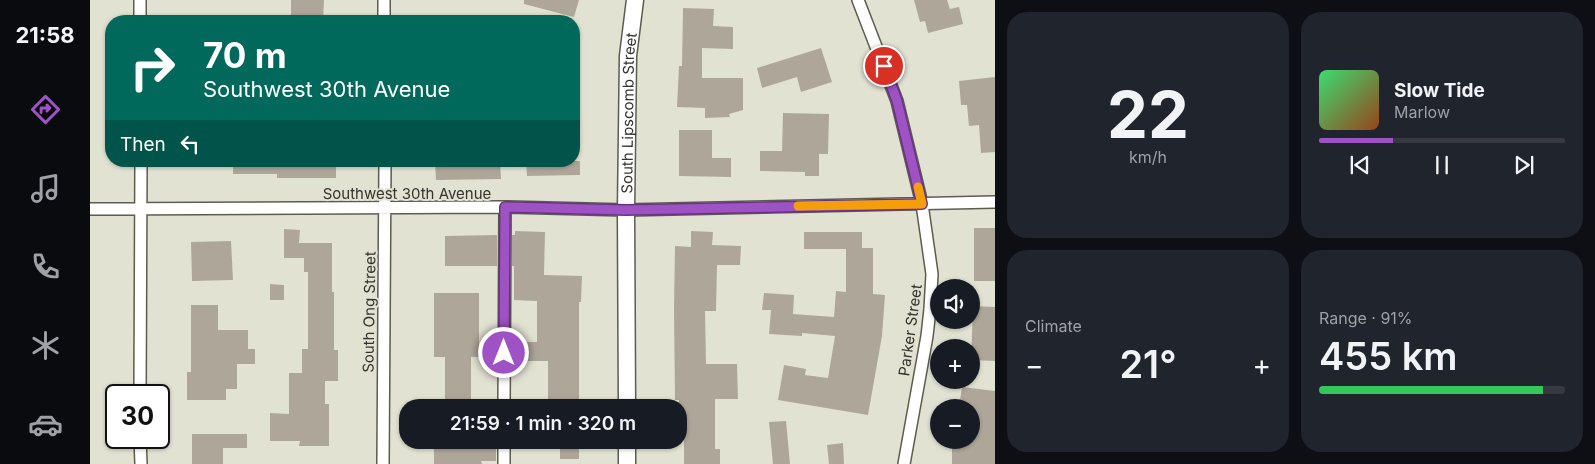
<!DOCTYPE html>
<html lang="en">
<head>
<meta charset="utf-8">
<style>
	body { margin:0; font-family:Inter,sans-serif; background:#20242c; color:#f1f3f6; height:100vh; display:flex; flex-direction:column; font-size:19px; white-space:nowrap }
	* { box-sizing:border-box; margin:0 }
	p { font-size:16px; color:#9ea1a6 }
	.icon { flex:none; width:28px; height:28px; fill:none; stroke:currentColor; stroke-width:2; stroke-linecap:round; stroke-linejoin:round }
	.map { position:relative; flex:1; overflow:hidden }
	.panel { display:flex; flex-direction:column; gap:12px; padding:12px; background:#0d0f14; width:600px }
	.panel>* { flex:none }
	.hud { position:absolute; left:15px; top:15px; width:475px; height:152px; border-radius:20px; box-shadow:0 1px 4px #0004; background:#00695c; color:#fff; overflow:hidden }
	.tools { position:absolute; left:840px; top:279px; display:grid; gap:10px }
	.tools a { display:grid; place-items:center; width:50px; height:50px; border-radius:50%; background:#171b24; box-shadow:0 1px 4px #0004; font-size:25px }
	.speed { position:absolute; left:15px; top:384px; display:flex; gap:10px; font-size:25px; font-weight:700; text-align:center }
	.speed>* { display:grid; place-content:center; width:65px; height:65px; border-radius:50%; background:#171b24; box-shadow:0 1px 4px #0004; line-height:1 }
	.speed .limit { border:2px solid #111; border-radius:8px; background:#fff; color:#111 }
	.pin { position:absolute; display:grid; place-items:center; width:42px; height:42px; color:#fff; margin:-21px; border:2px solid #fff; border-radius:50%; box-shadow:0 1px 5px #0007 }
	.me { position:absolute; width:55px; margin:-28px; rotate:0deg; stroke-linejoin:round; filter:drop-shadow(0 0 4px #0008) }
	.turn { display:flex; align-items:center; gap:18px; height:105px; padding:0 15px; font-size:22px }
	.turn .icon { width:65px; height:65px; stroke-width:2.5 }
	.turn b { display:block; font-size:35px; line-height:42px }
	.then { display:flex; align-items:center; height:48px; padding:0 15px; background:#0003; gap:10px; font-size:19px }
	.big { font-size:38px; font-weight:600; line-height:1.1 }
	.panel .tile { flex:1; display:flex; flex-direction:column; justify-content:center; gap:8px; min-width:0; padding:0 18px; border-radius:20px; background:#20242c }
	.panel .dial { align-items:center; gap:0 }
	.dial b { font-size:65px; line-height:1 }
	.song { display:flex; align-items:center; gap:15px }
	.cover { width:60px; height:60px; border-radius:8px; background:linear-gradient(135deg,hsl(140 70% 55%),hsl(20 70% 35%)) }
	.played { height:5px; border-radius:2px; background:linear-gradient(90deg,#9f52c3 30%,#363941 30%) }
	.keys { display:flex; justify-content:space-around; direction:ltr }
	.heat { display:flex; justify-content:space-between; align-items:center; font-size:28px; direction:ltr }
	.charge { height:8px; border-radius:4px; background:linear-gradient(90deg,#34c759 91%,#363941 0) }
	.panel .tiles { flex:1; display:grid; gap:12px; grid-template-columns:repeat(2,1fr) }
	.trip { position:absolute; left:309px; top:399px; width:288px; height:50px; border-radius:20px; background:#171b24; box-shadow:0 1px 4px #0004; font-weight:600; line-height:50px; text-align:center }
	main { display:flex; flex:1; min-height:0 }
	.menu { display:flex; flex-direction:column; width:90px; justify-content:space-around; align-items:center; background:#090b0e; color:#9ea1a6 }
	.menu .icon { width:35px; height:35px }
	.menu .on { color:#9f52c3 }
	.menu b { font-size:22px; color:#f1f3f6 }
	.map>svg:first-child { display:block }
	.building { fill:#afa69a }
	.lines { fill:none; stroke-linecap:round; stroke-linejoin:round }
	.street-casing { stroke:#5c5c4f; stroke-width:14 }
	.secondary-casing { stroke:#5c5c4f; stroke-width:19 }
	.street { stroke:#fff; stroke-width:11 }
	.secondary { stroke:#fff; stroke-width:16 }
	.route-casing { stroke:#67357f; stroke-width:12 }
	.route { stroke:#9f52c3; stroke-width:9 }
	.slow { stroke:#f59e0b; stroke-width:9 }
	.labels { text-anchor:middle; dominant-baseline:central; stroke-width:4; stroke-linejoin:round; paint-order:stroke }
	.street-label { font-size:15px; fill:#33332d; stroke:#e2e2d3 }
</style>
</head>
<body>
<main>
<nav class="menu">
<b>21:58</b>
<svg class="icon on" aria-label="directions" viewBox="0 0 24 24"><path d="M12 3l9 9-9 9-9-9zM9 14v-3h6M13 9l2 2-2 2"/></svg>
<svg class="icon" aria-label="music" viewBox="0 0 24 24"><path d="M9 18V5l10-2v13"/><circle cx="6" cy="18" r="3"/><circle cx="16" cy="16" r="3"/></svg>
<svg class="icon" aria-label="phone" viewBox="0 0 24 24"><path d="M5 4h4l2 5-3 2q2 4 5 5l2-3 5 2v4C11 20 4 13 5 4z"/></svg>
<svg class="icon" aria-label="climate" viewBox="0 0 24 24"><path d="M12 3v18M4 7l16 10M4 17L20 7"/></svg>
<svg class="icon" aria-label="car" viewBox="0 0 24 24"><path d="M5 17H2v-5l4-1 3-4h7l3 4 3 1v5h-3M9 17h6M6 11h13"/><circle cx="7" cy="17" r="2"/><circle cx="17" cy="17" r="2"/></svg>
</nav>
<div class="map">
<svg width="905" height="464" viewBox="0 0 905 464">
	<rect width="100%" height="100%" fill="#e2e2d3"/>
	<!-- building -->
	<path class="building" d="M201 0H234L233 21H201Z
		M434 0H489L484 17 434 4Z
		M824 0H857L860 9 869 7 873 24 838 33 835 21 830 22Z
		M593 8 624 9 623 26 643 27V49L612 48V78H653V110L639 114 640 117 615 118V108L587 107 589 66H592Z
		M731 48 742 82 711 92 707 77 672 88 667 68Z
		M905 77V152L891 153 889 125 879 126 877 105H871L869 81Z
		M693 113 739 114 738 154H729V176H715V172L670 171V151H692Z
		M589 130H622V158H641V177L589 176Z
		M143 161H246V178H187V174H143Z
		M364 161H410L411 179 346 180 345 162Z
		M436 161H490V175L437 176Z
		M884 228H905V281H884Z
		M194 229 210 230 209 243H242V292H244V350H248V381H235V404H239V446H209L210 441H180V413L199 414V373H212V349H218V272H214V258H194Z
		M425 231 455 232 454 275 492 276 491 302H489V400H484V408H458V361H429V342H447V301L424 300V266H422V235H425Z
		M601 231 623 232 622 245 651 246 650 265H627L626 311H615L616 364H647L648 399H625V449H630V464H594V435H589V400H585L584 310 585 246 601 247Z
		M714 232H772V248H783V294L795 295 792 336 778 415 688 400 694 365 716 369 715 375 738 378 745 336 712 333V336L679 334 681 310H672L674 293 704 295 703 314 744 317 746 291 756 292V249H714Z
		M407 235V266H355V236Z
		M141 241 143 280 102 281 101 242Z
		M180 284 194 285V300H180Z
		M344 293H389V357H381V408H355V357H344Z
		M101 305H128V330H158V349H165V364H147V389H136V400H97V372H101Z
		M883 306 905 307V361L881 360Z
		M872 387 905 391V464H862V440H881V408H869Z
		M696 421 700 464H683L679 422Z
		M102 434H157V448H133V464H102Z
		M406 440V461H391L392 464H344V441Z
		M470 440H489V459H470Z
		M753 443 754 464H739L737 445Z"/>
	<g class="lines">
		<defs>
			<path id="street" d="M50 0V21
				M294 0V21
				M768 0 807 101 832 204 842 274 840 309 837 336 814 464
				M0 209 415 207 536 210 905 202
				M50 395 51 161
				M414 408 415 207
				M50 438 51 464
				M293 464 295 161
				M414 464V440"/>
			<g id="secondary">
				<path id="s1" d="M537 408 536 210 538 56 545 0"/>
				<path d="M537 440V464"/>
			</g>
		</defs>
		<!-- street casing -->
		<use href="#street" class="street-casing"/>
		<!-- secondary casing -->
		<use href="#secondary" class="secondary-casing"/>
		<!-- street -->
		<use href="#street" class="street"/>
		<!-- secondary -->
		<use href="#secondary" class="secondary"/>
	</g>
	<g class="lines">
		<defs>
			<path id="route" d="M414 353 415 207 536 210 832 204 807 101 794 66"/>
		</defs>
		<!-- route casing -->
		<use href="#route" class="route-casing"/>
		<!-- route -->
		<use href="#route" class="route"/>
		<!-- slow -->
		<path class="slow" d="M708 206 832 204 828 187"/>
	</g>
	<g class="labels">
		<!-- street labels -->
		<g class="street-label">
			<text stroke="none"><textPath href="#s1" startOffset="295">South Lipscomb Street</textPath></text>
			<text x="317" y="193">Southwest 30th Avenue</text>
			<text transform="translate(279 312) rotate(-89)">South Ong Street</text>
			<text transform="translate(820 330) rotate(-82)">Parker Street</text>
		</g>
	</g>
</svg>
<div class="tools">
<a><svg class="icon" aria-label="sound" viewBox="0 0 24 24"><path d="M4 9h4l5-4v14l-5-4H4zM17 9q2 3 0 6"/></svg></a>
<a>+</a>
<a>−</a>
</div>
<div class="speed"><div class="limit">30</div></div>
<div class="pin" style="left:794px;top:66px;background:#d93025"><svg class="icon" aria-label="arrive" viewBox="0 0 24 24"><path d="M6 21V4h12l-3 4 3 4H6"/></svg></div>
<svg class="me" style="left:414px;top:353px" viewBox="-20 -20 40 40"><circle r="17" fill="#9f52c3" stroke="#fff" stroke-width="3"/><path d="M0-11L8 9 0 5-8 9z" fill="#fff"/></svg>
<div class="trip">21:59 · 1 min · 320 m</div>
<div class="hud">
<div class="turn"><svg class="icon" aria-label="right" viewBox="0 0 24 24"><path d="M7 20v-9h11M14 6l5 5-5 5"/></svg><div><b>70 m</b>Southwest 30th Avenue</div></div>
<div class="then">Then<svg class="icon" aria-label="left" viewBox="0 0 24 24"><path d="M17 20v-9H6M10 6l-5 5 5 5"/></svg></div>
</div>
</div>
<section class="panel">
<div class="tiles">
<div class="tile dial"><b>22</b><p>km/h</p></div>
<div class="tile">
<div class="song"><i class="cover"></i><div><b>Slow Tide</b><p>Marlow</p></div></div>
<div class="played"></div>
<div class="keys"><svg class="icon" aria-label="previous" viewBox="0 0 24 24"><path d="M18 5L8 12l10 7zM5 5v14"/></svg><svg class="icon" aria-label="pause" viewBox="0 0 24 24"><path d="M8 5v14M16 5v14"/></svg><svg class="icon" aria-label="next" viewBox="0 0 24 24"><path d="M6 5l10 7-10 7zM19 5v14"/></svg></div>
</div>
<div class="tile"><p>Climate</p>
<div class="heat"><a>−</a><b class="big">21°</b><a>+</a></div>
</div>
<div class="tile"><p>Range · 91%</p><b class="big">455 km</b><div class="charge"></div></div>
</div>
</section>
</main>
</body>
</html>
